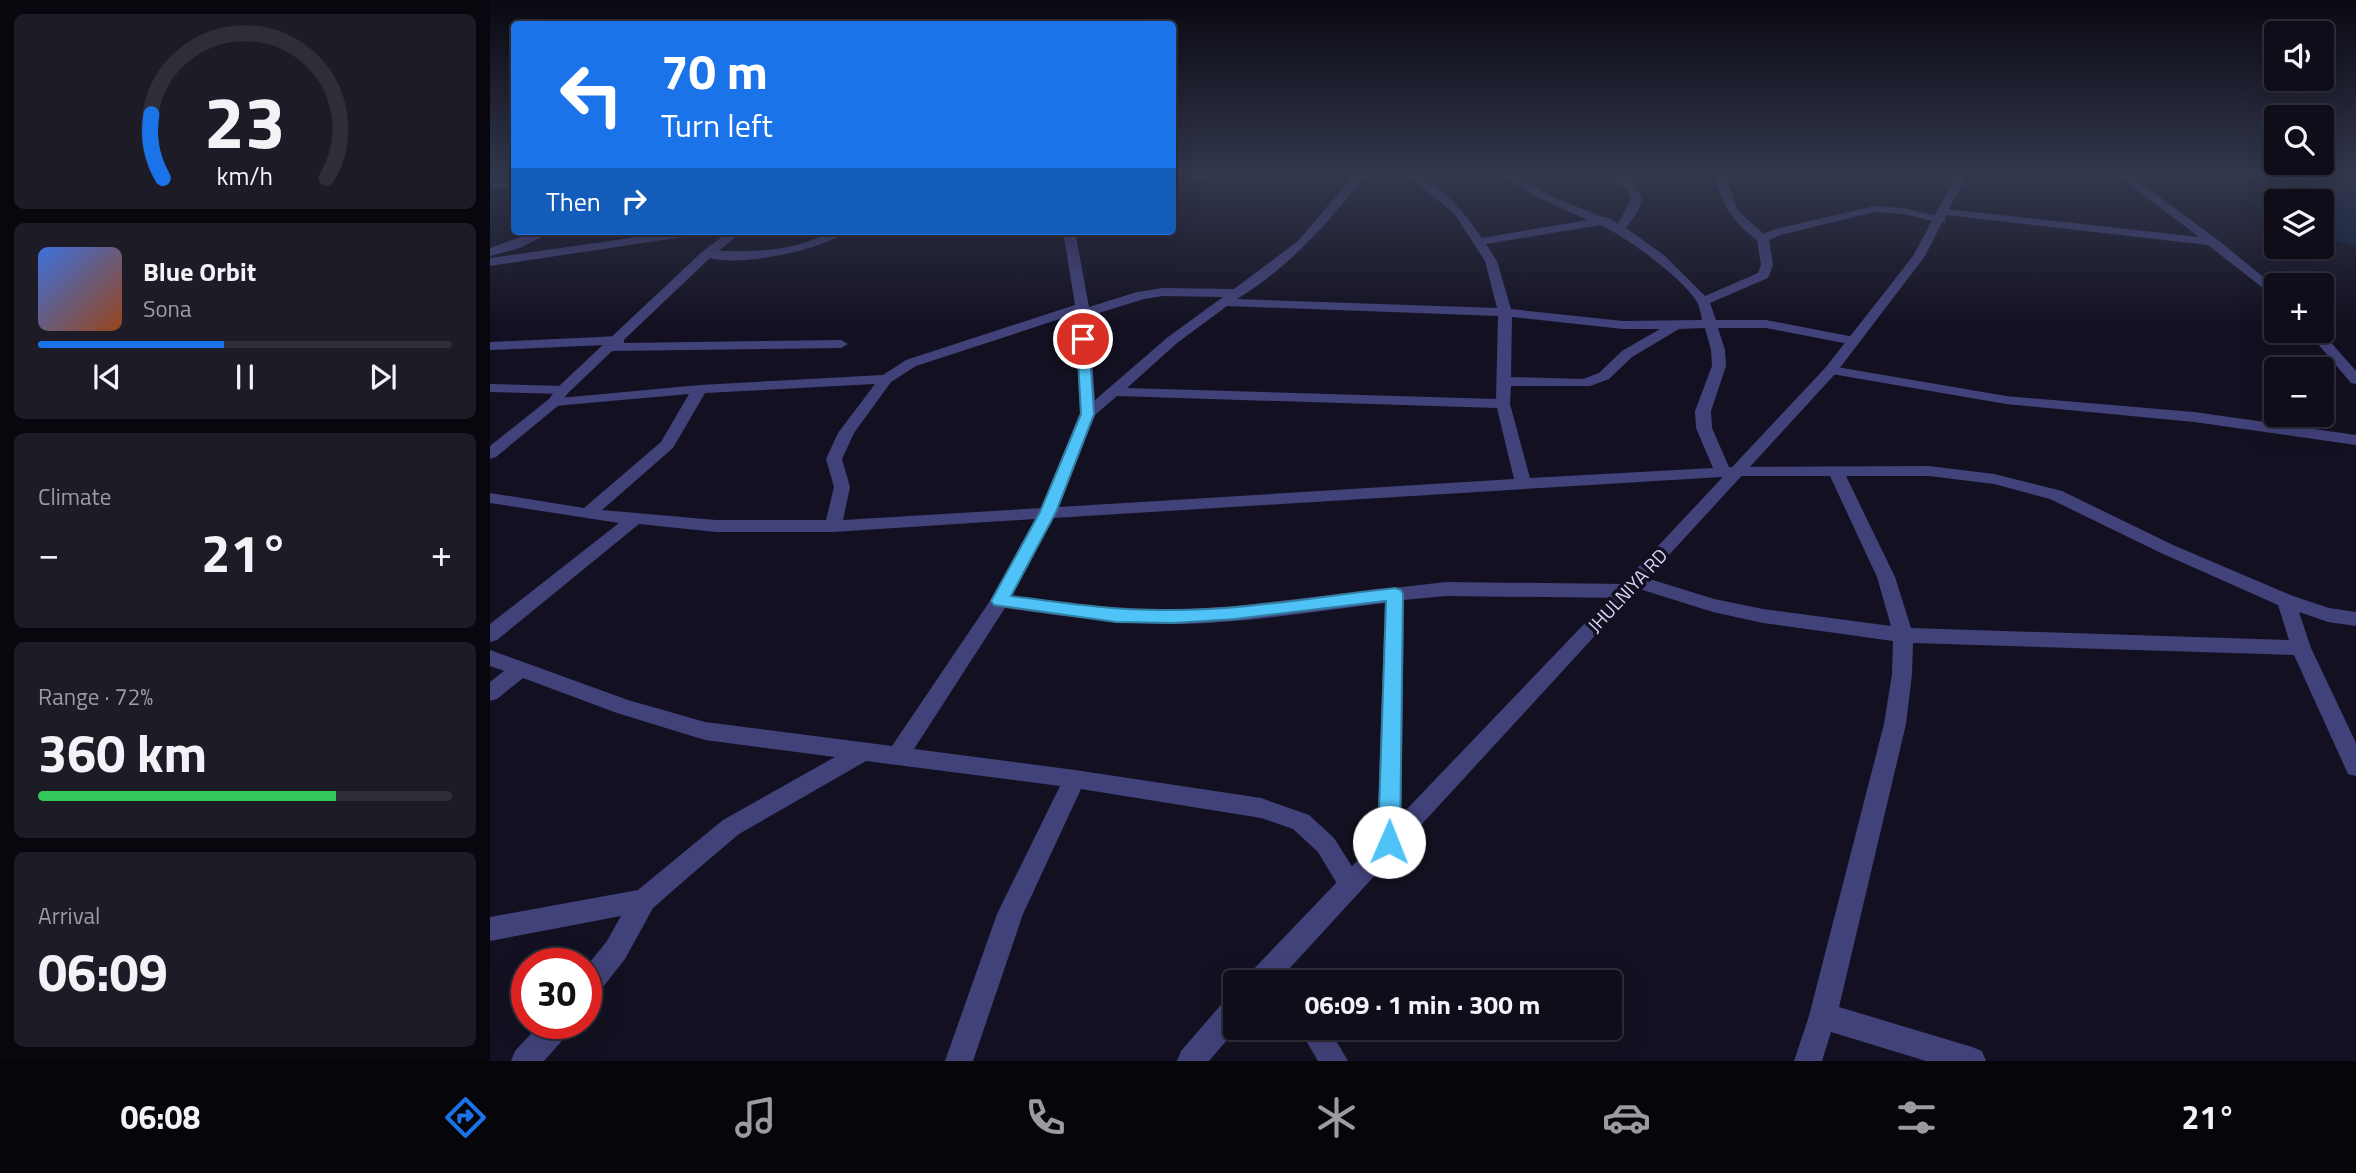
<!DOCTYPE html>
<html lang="en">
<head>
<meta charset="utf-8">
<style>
	body { margin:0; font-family:"Titillium Web",sans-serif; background:#1c1b26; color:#f1f3f6; height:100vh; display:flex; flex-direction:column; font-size:26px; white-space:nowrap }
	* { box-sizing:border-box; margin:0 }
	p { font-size:23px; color:#9b9ca2 }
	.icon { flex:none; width:38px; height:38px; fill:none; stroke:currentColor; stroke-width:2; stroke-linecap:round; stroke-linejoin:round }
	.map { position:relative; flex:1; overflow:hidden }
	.details { display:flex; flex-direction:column; gap:14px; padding:14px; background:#08070e; width:490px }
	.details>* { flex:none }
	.banner { position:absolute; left:21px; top:21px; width:665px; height:214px; border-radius:7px; box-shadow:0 7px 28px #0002,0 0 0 2px #2e2d38; background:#1a73e8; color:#fff; overflow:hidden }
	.tools { position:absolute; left:1774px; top:21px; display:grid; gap:14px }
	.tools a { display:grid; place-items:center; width:70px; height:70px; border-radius:7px; background:#0e0d19; box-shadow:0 7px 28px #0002,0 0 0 2px #2e2d38; font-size:35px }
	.speed { position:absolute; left:21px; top:948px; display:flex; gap:14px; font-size:35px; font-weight:700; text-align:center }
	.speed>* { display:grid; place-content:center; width:91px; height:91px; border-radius:50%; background:#0e0d19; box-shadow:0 7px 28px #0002,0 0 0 2px #2e2d38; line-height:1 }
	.speed .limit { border:10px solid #d22; background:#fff; color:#111 }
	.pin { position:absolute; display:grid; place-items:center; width:60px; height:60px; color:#fff; margin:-30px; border:4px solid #fff; border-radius:50%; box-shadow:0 2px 7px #0007 }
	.me { position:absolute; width:77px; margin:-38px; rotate:1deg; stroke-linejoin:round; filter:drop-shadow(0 0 5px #0008) }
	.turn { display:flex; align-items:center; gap:24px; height:147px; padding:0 35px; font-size:32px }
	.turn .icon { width:91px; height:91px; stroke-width:2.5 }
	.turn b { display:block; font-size:49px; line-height:60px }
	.then { display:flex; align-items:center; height:66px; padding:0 35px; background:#0003; gap:14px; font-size:26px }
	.big { font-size:52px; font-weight:700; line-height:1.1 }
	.details .card { flex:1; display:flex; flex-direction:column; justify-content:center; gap:10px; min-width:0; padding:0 24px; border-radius:10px; background:#1c1b26 }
	.details .dial { align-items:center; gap:0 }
	.dial svg { height:182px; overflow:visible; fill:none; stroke:#2e2d38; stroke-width:7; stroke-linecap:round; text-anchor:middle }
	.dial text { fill:#f1f3f6; stroke:none }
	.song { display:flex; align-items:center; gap:21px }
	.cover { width:84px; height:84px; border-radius:10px; background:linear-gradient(135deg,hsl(220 70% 55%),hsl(20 70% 35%)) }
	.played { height:7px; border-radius:4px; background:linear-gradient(90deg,#1a73e8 45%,#2e2d38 45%) }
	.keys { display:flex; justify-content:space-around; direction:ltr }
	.heat { display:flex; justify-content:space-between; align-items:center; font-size:38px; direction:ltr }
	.charge { height:10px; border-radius:5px; background:linear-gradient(90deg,#34c759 72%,#2e2d38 0) }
	.trip { position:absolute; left:733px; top:970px; width:399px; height:70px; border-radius:7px; background:#0e0d19; box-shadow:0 7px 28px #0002,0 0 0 2px #2e2d38; font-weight:700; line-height:70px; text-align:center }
	.tabs { display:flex; height:112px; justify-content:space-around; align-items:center; background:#06050a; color:#9b9ca2 }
	.tabs .icon { width:49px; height:49px }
	.tabs .current { color:#1a73e8 }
	.tabs b { font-size:32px; color:#f1f3f6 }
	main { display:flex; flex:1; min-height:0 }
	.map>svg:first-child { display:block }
	.water { fill:#10213b }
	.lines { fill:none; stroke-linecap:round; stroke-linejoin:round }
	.minor { fill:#42427b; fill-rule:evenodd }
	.tertiary { fill:#42427b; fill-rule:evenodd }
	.route { fill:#4fc3f7; stroke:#337fa1; stroke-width:2 }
	.labels { text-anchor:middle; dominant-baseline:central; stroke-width:7; stroke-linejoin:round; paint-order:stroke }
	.street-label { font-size:19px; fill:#d9d6fa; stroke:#131121 }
</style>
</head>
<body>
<main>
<section class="details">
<div class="card dial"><svg viewBox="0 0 100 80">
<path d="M14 69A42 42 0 1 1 86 69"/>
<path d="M14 69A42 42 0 0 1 9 41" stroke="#1a73e8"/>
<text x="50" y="56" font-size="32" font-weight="700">23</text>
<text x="50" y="72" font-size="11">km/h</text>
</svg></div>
<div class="card">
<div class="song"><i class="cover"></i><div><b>Blue Orbit</b><p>Sona</p></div></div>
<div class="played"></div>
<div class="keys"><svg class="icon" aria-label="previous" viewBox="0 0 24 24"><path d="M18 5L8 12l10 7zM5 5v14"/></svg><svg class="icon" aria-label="pause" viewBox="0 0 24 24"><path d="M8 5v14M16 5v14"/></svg><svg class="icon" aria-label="next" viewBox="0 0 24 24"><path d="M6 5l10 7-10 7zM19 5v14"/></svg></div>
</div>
<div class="card"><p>Climate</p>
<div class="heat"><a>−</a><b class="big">21°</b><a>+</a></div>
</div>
<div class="card"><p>Range · 72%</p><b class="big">360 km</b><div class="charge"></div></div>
<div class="card"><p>Arrival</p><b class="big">06:09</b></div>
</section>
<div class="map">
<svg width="1866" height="1061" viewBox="0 0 1866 1061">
	<rect width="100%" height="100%" fill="#131121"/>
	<!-- water -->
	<path class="water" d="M1753 174 1866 176V247L1832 237V201H1787V212L1774 204 1772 187Z"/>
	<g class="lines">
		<!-- minor -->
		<path class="minor" d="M692 174H724C717 179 699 179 692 174Z
			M865 174H876C839 222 800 267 747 299L1007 308 995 261 964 213 915 174C945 174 976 215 992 238L1098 220 1053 200 1007 174H1020L1061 196 1112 217 1120 218 1128 224 1141 199 1138 190 1120 174H1132L1145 186 1152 199 1148 211 1136 228 1175 256 1215 296 1268 273 1271 265 1267 240C1242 222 1232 204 1225 174H1235L1248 211 1274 234 1282 230 1384 206 1413 208 1455 218V222L1451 223 1413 214 1384 212 1290 235 1279 240 1283 265 1278 278 1220 303 1226 320H1276L1359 336 1366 340 1359 344 1276 328H1228L1235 350 1236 366 1221 411 1222 428 1239 467 1439 466 1504 474 1572 491 1683 545 1803 596 1839 608 1866 612V626L1838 622 1809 612 1821 648 1866 743V776L1858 774 1804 655 1423 643 1422 674 1416 724 1349 1007 1482 1047 1492 1051 1496 1061H1436L1341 1032 1332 1061H1304L1319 1016 1394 724 1402 674 1403 641 1273 623 1223 612 1140 586 1138 581 1140 576 1147 575 1224 599 1273 609 1401 626 1387 577 1340 476H1248L563 518 522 596 626 609 684 610 745 606 956 582 1136 584 1143 586 1145 591 1143 596 1136 598 956 596 914 600 911 842 907 849 899 853 891 849 887 842 895 603C825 611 752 624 681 624 625 624 570 616 515 608L424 749 585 770 771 798 819 815 844 838 873 884 870 892 861 895 852 892 828 852 803 829 771 818 591 789 533 914 483 1061H455L507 914 570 786 376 761 249 834 203 873 163 908 135 959 105 997 96 1001V967L117 941 131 916 0 941V917L148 890 233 820 345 757 215 740 127 713 33 678 7 699 0 701V682L14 671 0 666V650L138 700 215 722 402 746 502 598 545 519 343 532H226L149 524 7 640 0 642V624L129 523 0 503V493L94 508 171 442 199 394 64 406 57 402 59 399 210 385 393 375 416 360 585 305 573 231H585L599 307 647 292 673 288 744 289 808 241ZM1110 225C1134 235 1197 281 1208 304 1210 309 1211 315 1212 320L1133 321 1021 309 1007 261 996 244ZM673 296 733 297 678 337 605 400 599 316 654 299ZM737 306 1008 316 1006 399 637 388 687 343ZM585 314 590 413 551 508 353 520 360 487 352 459 364 433 401 382 426 366ZM1022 317 1133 329H1170L1132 351 1109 373 1093 379 1021 377ZM1215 328 1221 350 1222 366 1205 411 1206 428 1223 468 1040 478 1020 404 1021 386H1100L1119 379 1142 357 1189 329ZM385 384 348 433 336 459 344 487 336 520H226L112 510 183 448 215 393ZM627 396 1007 408 1024 479 569 507 605 415ZM1356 476H1439L1504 484 1560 499 1671 553 1788 605 1799 640 1421 628 1405 577Z
			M1626 174H1638L1728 240 1787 288V299L1718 245 1456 215 1450 212 1456 209 1709 237Z
			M0 181 24 182V188L0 187Z
			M47 231H63L30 248 0 256V248Z
			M189 231H219L213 234 0 266V258Z
			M342 231H356C334 251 234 271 211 254L217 250C261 252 303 253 342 231Z
			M1817 331H1831L1866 371V384L1861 383Z
			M129 336 134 337V343L351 340 358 344 351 348 121 351 116 350V345L0 350V342Z
			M1341 366 1516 396 1704 412 1866 435V445L1704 422 1516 404 1336 373V367Z
			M0 384 73 386 80 390 73 394 0 392Z
			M50 1024H82L78 1034 54 1061H21L25 1051Z
			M808 1027H838L858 1061H828Z"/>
		<!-- tertiary -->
		<path class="tertiary" d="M1467 174H1477L1435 256 1346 373 787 982H756L760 973 1140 576 1336 367 1423 256Z
			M240 231H253L221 257 78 393 69 405 6 457 0 459V446L59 399 68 387 213 251Z
			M746 996V1027H748L719 1061H687L691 1051 736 999Z"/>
	</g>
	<!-- sky -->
	<linearGradient id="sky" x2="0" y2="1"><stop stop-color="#0a0912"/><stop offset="0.54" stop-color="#33384e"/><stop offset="1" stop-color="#33384e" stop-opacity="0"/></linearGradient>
	<rect width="1866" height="323" fill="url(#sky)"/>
	<!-- route -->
	<path class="route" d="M593 335 599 339 604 414 566 512 521 596C574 603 627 611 681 610 756 610 831 596 905 588L911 590 913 594 910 842 907 849 899 852 891 849 888 842 896 601 745 619 684 623 626 622 504 605 501 601 550 512 591 414 587 339Z"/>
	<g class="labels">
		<!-- street labels -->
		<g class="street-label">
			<text transform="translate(1137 590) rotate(-47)">JHULNIYA RD</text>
		</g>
	</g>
</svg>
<div class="tools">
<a><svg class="icon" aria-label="sound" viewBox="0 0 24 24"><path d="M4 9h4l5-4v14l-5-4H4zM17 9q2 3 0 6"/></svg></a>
<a><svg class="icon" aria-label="search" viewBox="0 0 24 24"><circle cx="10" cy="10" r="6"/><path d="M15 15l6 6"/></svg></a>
<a><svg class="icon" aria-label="layers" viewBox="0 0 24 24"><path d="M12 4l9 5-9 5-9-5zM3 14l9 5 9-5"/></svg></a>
<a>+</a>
<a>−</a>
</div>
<div class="speed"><div class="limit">30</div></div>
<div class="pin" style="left:593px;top:339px;background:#d93025"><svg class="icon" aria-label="arrive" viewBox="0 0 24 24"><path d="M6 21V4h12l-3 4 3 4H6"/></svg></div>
<svg class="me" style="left:899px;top:842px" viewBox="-20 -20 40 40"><circle r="19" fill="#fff"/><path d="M0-13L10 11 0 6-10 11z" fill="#4fc3f7"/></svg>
<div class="trip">06:09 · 1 min · 300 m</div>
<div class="banner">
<div class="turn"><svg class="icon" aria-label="left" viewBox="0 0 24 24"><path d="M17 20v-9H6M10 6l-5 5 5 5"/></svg><div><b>70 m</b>Turn left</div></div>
<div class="then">Then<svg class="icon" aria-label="right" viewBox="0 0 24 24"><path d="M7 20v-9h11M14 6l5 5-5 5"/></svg></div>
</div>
</div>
</main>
<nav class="tabs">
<b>06:08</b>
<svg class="icon current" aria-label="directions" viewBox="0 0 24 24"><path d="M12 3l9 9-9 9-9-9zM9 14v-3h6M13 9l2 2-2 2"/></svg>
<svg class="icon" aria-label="music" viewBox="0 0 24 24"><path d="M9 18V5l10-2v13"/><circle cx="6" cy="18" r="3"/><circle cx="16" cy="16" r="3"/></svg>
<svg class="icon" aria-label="phone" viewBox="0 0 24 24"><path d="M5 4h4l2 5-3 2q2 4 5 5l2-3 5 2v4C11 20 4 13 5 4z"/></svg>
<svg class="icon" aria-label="climate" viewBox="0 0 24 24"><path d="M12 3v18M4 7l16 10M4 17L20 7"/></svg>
<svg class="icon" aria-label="car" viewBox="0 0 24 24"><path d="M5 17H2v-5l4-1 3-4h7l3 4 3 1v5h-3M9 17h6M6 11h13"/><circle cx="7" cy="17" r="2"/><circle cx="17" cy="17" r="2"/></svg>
<svg class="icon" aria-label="filters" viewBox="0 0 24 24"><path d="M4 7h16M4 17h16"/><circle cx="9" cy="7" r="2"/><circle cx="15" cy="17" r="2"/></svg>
<b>21°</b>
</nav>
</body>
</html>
